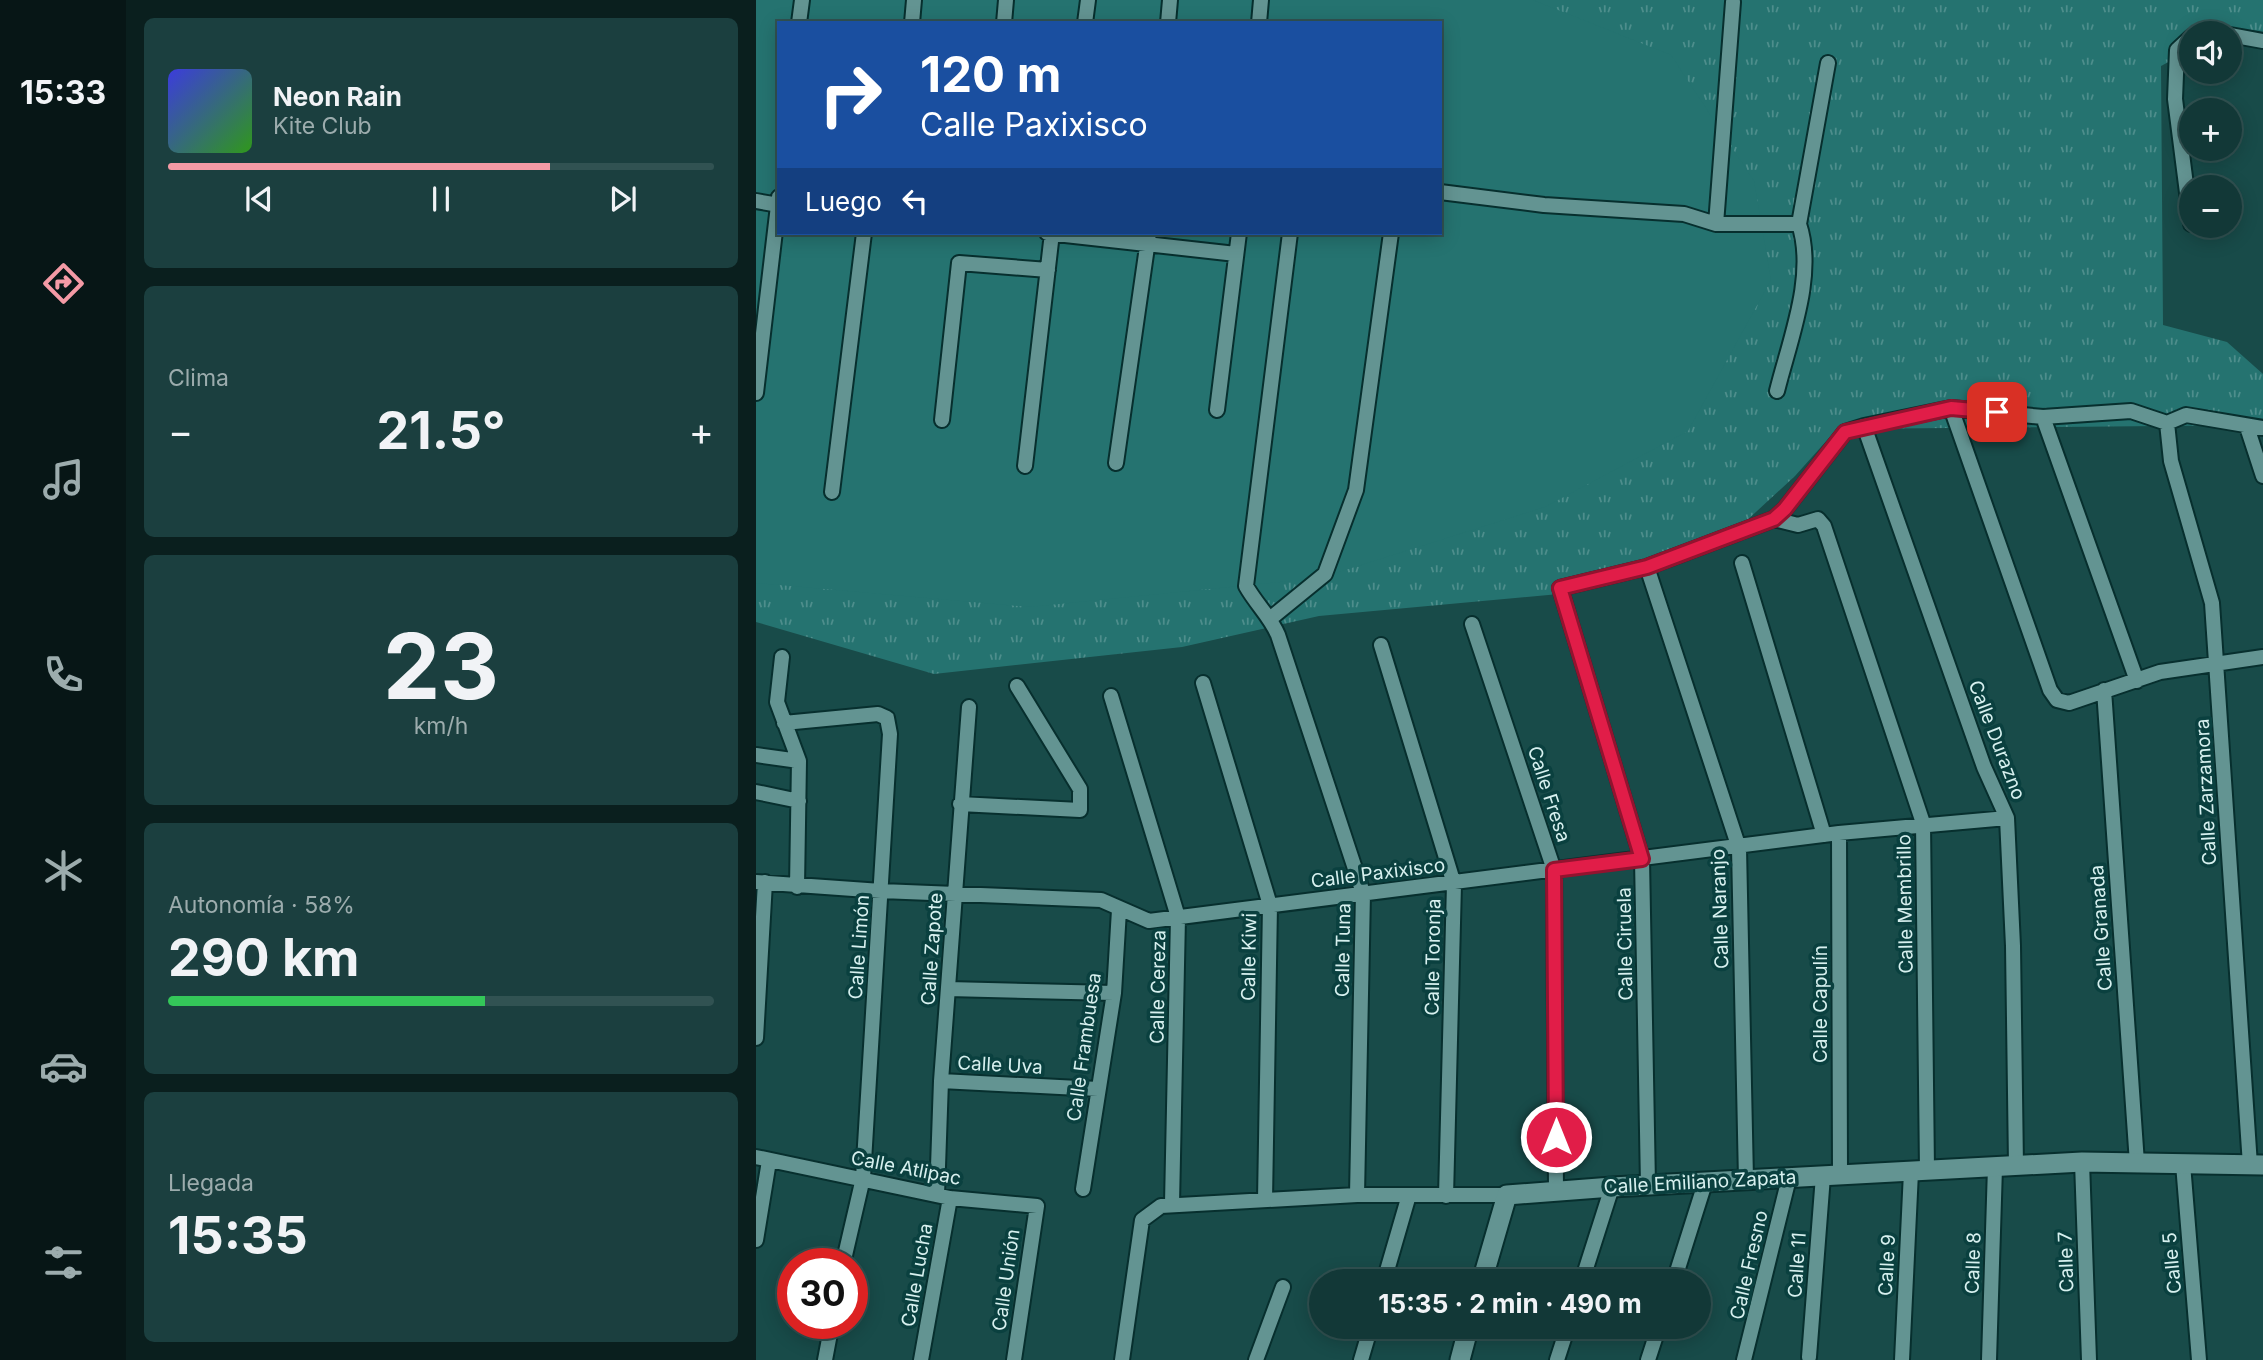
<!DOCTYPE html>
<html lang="es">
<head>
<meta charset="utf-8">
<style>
	body { margin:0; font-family:Inter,sans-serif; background:#1b3f3f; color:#f1f3f6; height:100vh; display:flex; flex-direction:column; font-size:26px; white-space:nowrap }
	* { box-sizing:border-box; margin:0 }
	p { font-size:23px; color:#9cacad }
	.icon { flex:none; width:38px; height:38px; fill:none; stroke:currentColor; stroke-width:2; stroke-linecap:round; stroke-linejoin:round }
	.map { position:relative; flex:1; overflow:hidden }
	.side { display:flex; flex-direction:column; gap:18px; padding:18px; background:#0a1f1e; width:630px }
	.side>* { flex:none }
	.guide { position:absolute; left:21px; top:21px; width:665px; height:214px; border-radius:0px; box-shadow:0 4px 18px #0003,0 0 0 2px #315252; background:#1a4fa0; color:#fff; overflow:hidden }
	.tools { position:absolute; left:1423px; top:21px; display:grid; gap:14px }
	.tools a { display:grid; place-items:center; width:63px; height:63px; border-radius:50%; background:#123837; box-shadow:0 4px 18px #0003,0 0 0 2px #315252; font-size:35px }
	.speed { position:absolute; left:21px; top:1248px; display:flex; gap:14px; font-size:35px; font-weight:700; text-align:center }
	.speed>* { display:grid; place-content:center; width:91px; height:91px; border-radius:50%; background:#123837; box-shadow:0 4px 18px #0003,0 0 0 2px #315252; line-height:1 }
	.speed .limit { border:10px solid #d22; background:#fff; color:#111 }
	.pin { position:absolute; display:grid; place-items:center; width:60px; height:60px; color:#fff; margin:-30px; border-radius:14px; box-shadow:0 4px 10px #0006 }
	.me { position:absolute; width:77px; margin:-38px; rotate:0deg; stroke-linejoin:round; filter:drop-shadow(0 0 5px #0008) }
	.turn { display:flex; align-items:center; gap:24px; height:147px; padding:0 28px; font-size:32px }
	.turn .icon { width:91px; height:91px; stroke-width:2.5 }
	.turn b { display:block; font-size:49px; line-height:60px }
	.then { display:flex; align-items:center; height:66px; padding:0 28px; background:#0003; gap:14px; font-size:26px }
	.big { font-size:52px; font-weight:700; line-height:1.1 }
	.side .tile { flex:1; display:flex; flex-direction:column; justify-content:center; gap:10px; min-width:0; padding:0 24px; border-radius:10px; background:#1b3f3f }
	.side .dial { align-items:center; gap:0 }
	.dial b { font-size:91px; line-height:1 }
	.song { display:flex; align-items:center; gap:21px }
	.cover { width:84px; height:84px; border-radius:10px; background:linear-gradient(135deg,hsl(240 70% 55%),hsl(110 70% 35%)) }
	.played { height:7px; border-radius:4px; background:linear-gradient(90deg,#f49aa5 70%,#315252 70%) }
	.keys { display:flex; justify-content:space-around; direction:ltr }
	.heat { display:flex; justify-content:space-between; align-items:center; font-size:38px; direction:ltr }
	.charge { height:10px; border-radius:5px; background:linear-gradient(90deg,#34c759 58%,#315252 0) }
	.trip { position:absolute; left:553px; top:1269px; width:402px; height:70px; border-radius:35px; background:#123837; box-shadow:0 4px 18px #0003,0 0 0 2px #315252; font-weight:700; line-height:70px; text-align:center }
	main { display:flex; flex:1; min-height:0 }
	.dock { display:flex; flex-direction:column; width:126px; justify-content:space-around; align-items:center; background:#071616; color:#9cacad }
	.dock .icon { width:49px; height:49px }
	.dock .on { color:#f49aa5 }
	.dock b { font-size:32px; color:#f1f3f6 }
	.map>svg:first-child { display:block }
	.grass { fill:url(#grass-tufts); fill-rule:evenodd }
	.park { fill:#257370; fill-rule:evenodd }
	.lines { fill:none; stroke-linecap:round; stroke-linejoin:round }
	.minor-casing { stroke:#072f2e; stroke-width:18 }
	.secondary-casing { stroke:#072f2e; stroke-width:23 }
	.minor { stroke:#639492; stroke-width:14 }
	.secondary { stroke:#639492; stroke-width:19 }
	.route-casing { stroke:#92132f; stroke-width:18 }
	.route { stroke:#e11d48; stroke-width:12 }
	.labels { text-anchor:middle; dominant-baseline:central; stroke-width:7; stroke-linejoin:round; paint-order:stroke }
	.street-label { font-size:19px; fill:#d7f0ef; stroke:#0a403f }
</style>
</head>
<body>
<main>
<nav class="dock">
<b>15:33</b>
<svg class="icon on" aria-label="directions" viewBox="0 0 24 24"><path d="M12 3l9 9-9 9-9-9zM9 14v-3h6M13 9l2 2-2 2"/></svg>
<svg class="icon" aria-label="music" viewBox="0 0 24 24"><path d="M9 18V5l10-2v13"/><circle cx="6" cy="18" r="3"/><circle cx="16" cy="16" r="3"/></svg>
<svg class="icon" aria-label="phone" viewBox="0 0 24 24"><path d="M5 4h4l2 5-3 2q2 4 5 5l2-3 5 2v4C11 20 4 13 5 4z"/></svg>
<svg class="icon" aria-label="climate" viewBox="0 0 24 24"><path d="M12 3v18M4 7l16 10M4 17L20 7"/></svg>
<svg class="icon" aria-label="car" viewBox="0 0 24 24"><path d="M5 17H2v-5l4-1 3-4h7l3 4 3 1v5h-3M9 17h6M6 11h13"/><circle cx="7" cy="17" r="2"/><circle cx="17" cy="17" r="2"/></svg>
<svg class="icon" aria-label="filters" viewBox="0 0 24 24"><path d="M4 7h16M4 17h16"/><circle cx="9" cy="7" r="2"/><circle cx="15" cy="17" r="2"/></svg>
</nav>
<section class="side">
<div class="tile">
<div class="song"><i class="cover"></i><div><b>Neon Rain</b><p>Kite Club</p></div></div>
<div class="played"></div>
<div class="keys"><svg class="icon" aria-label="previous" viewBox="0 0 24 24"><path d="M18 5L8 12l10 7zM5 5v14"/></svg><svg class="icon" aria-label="pause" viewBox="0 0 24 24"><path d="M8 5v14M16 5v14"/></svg><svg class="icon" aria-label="next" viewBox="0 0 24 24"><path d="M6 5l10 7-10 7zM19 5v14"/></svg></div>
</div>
<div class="tile"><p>Clima</p>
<div class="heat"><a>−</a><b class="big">21.5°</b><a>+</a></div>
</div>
<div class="tile dial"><b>23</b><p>km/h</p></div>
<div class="tile"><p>Autonomía · 58%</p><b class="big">290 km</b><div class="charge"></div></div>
<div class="tile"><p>Llegada</p><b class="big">15:35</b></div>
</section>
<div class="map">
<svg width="1507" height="1360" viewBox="0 0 1507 1360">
	<defs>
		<pattern id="grass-tufts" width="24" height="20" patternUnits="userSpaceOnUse" patternTransform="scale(1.75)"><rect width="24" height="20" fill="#257370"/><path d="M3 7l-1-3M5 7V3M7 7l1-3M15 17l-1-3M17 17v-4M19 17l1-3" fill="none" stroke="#4e8e8c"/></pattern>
	</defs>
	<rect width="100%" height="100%" fill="#184b49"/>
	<!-- grass -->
	<path class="grass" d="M0 0H1507V48L1474 30 1467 33H1435V50L1405 66 1407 325 1471 342 1507 374V425L1081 429 1039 476 988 523 803 594 563 616 426 647 178 674 0 622ZM23 23H684V233H23Z"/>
	<!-- park -->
	<path class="park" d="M0 0H777L915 55 998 181 1015 280 932 431 789 507 564 578 273 607 0 583ZM23 23H684V233H23Z"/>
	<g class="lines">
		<defs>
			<path id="minor" d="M43 23 46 0
				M156 23 158 0
				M248 23 250 0
				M329 23 332 0
				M412 23 414 0
				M503 23 505 0
				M1474 35 1507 41
				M684 192 788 205 928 214 960 224H1043
				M0 201 23 205
				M960 224 977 2
				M1435 224 1419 99 1421 50 1435 37
				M291 233 480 254
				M534 233 490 586C500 604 514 616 522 635L607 893 601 1195
				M1021 391C1034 339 1060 275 1043 224L1072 63
				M0 393 23 197
				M1195 408 1294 690 1301 700 1313 703 1404 672 1507 657
				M461 410 483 233
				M1287 417 1381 681
				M186 420 203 263 292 270
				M1411 423 1415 461 1456 603 1494 1165
				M1108 426 1228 767 1251 818 1257 946 1260 1166
				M1491 427 1507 476
				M360 463 393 233
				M269 466 296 233
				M76 492 108 233
				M1018 519 1042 525 1062 519 1068 526 1167 823 1171 1170
				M986 563 1068 835
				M891 567 983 848 990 1180
				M515 618 569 574 600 490 635 233
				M716 624 798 870 800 1191
				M625 645 698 884 690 1196
				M26 657 21 702 43 761 41 887
				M447 683 514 905 509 1200
				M1348 690 1381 1163
				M355 696 422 917 416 1204
				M28 723 122 714 131 718 134 734 107 1178 87 1264
				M0 755 43 761
				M0 792 43 801
				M204 804 324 810V789L261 686
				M1083 833 1084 1175
				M0 882 125 891 345 900 393 921 1083 833 1251 818
				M192 989 358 993
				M0 1038 9 882
				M185 1081 342 1089
				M0 1157 194 1198 281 1206 258 1360
				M1326 1162 1333 1360
				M1427 1164 1443 1360
				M892 1185 886 859 804 588 891 567 1018 519 1029 509 1089 432 1108 426 1195 408 1287 417 1375 411 1411 423 1430 415 1507 428
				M327 1189 358 993 363 910
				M181 1195 185 1081 213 707
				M0 1240 13 1161
				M628 1281 653 1195
				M826 1281 856 1187
				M918 1281 949 1183
				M1053 1357 1067 1176
				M69 1360 76 1323
				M165 1360 194 1198
				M366 1360 386 1220 405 1206 601 1195H751
				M500 1360 527 1287
				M605 1360 615 1326
				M801 1360 812 1326
				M892 1360 903 1326
				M988 1360 1033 1178
				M1146 1360 1155 1172
				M1233 1360 1239 1167"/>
			<path id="secondary" d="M726 1281 751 1195 856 1187 1326 1162 1507 1165
				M704 1360 713 1326"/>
		</defs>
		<!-- minor casing -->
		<use href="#minor" class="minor-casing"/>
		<!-- secondary casing -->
		<use href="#secondary" class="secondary-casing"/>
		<!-- minor -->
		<use href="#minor" class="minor"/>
		<!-- secondary -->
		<use href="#secondary" class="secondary"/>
	</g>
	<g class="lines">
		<defs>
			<path id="route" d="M800 1137 798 870 886 859 804 588 891 567 1018 519 1029 509 1089 432 1195 408 1241 412"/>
		</defs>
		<!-- route casing -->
		<use href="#route" class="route-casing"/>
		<!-- route -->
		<use href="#route" class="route"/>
	</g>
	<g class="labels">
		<!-- street labels -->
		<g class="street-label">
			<text transform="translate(1241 740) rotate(69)">Calle Durazno</text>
			<text transform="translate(1450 792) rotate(-93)">Calle Zarzamora</text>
			<text transform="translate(793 794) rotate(72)">Calle Fresa</text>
			<text transform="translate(622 873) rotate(-7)">Calle Paxixisco</text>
			<text transform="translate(1149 904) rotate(-91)">Calle Membrillo</text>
			<text transform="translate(964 909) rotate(-92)">Calle Naranjo</text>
			<text transform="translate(1345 928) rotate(-94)">Calle Granada</text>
			<text transform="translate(869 944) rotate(-91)">Calle Ciruela</text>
			<text transform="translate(103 947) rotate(-86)">Calle Limón</text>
			<text transform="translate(176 949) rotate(-86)">Calle Zapote</text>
			<text transform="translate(587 950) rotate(-89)">Calle Tuna</text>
			<text transform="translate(493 957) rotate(-89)">Calle Kiwi</text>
			<text transform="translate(677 957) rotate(-89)">Calle Toronja</text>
			<text transform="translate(402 987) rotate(-89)">Calle Cereza</text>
			<text transform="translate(1064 1004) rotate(-90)">Calle Capulín</text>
			<text transform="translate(328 1047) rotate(-82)">Calle Frambuesa</text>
			<text transform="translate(244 1065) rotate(3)">Calle Uva</text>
			<text transform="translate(150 1168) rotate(11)">Calle Atlipac</text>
			<text transform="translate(944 1182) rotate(-3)">Calle Emiliano Zapata</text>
			<text transform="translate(1310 1262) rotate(-92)">Calle 7</text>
			<text transform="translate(1217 1263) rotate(-88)">Calle 8</text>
			<text transform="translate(1416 1263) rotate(-95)">Calle 5</text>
			<text transform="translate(993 1265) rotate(-77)">Calle Fresno</text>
			<text transform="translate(1041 1265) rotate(-86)">Calle 11</text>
			<text transform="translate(1131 1265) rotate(-87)">Calle 9</text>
			<text transform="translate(161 1275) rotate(-80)">Calle Lucha</text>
			<text transform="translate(250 1280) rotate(-82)">Calle Unión</text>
		</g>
	</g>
</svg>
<div class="tools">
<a><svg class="icon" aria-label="sound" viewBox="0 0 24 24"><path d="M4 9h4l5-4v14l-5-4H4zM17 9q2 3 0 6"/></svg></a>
<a>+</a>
<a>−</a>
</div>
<div class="speed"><div class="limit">30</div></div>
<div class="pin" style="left:1241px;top:412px;background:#d93025"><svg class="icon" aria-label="arrive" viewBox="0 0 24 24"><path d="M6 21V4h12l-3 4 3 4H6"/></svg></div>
<svg class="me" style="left:800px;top:1137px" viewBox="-20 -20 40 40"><circle r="17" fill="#e11d48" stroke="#fff" stroke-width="3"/><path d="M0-11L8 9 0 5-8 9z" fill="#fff"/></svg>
<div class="trip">15:35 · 2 min · 490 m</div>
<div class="guide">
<div class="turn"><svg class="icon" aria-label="right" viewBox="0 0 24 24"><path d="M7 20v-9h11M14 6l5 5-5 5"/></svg><div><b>120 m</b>Calle Paxixisco</div></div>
<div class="then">Luego<svg class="icon" aria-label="left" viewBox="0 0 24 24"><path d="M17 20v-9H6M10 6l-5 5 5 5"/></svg></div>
</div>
</div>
</main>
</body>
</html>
